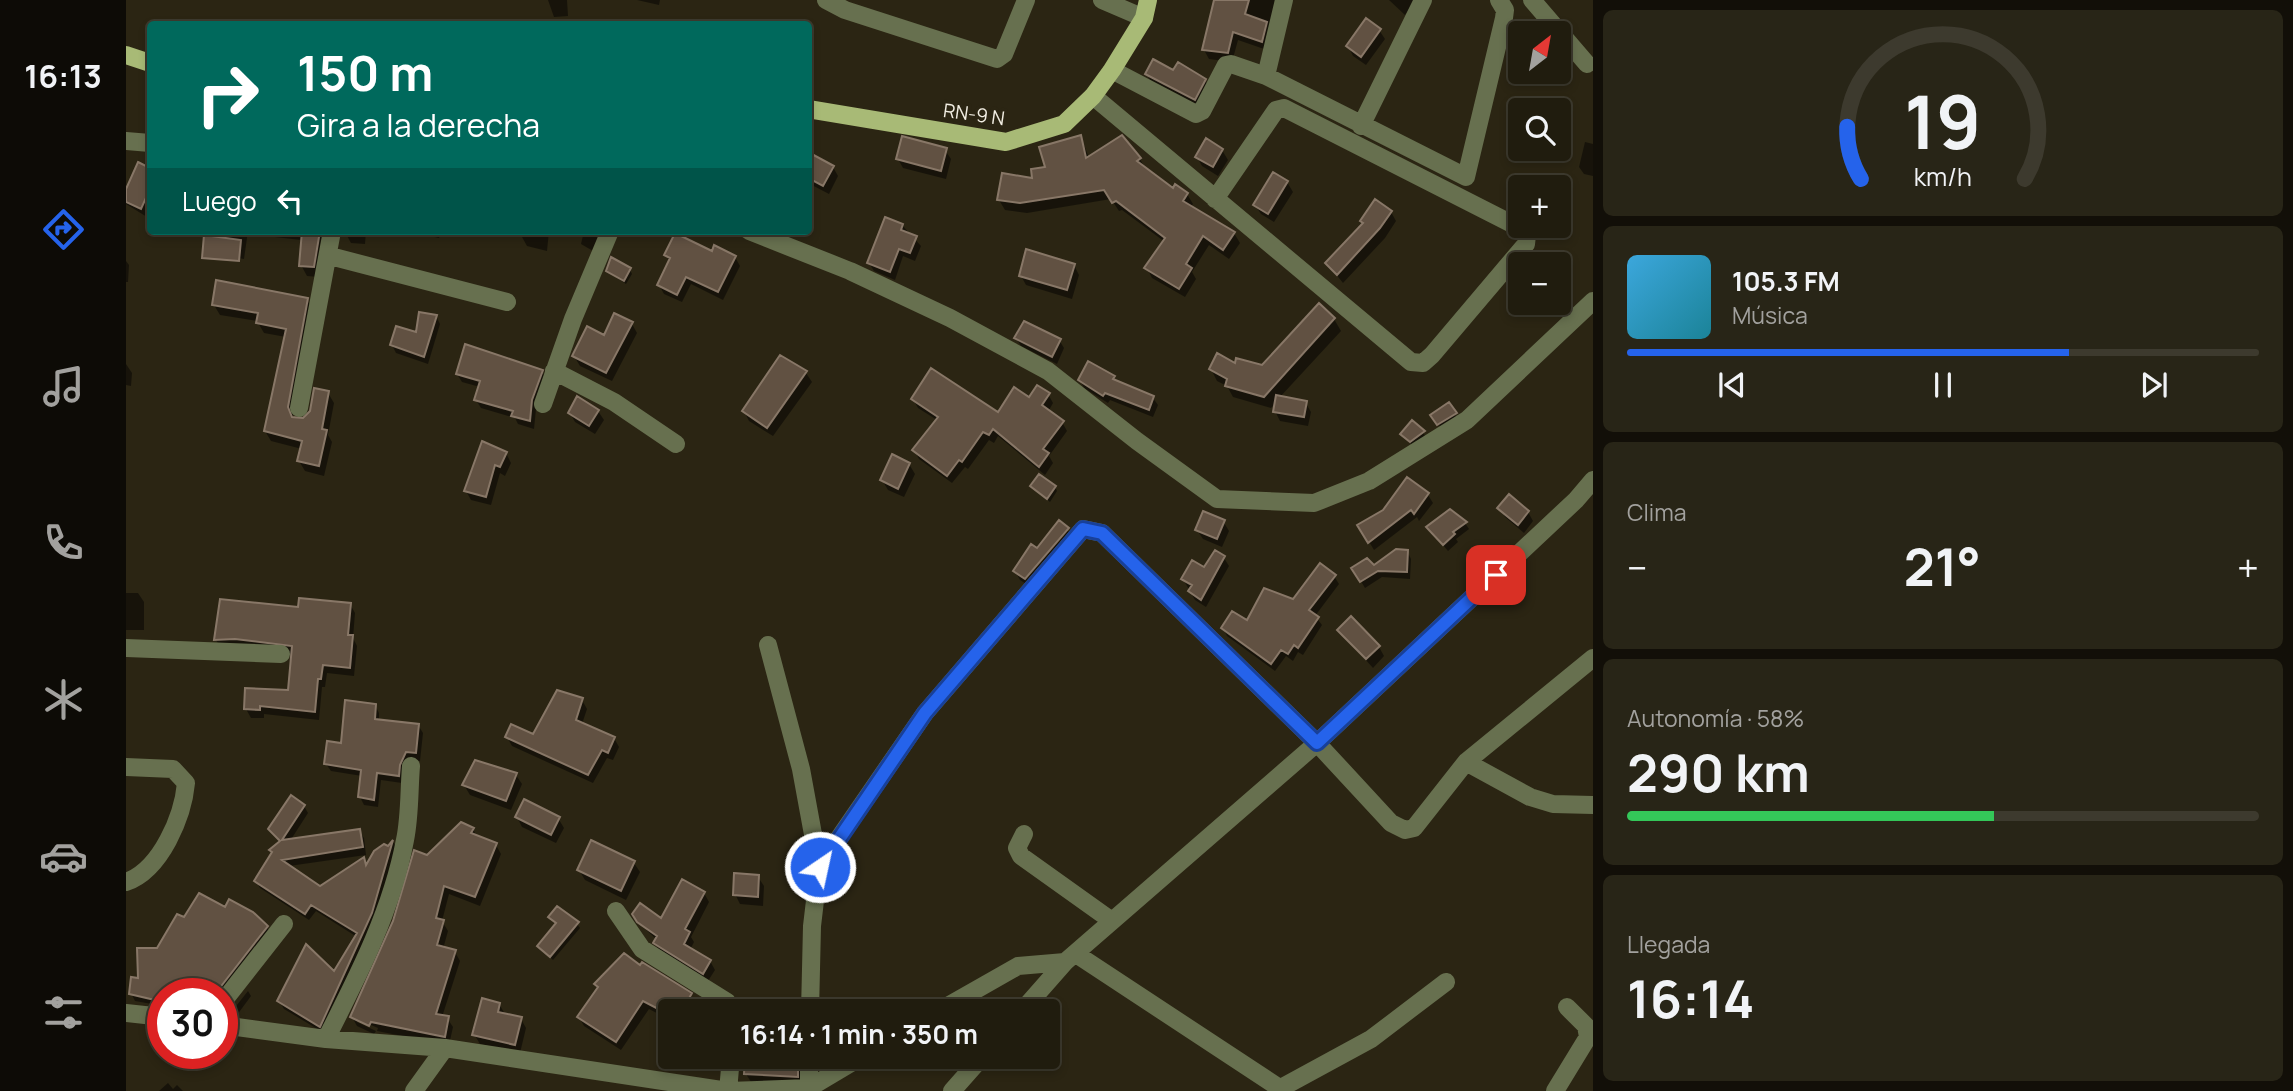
<!DOCTYPE html>
<html lang="es">
<head>
<meta charset="utf-8">
<style>
	body { margin:0; font-family:Manrope,sans-serif; background:#282517; color:#f1f3f6; height:100vh; display:flex; flex-direction:column; font-size:26px; white-space:nowrap }
	* { box-sizing:border-box; margin:0 }
	p { font-size:23px; color:#a2a19e }
	.icon { flex:none; width:38px; height:38px; fill:none; stroke:currentColor; stroke-width:2; stroke-linecap:round; stroke-linejoin:round }
	.map { position:relative; flex:1; overflow:hidden }
	.sheet { display:flex; flex-direction:column; gap:10px; padding:10px; background:#120f08; width:700px }
	.sheet>* { flex:none }
	.top-card { position:absolute; left:21px; top:21px; width:665px; height:214px; border-radius:7px; box-shadow:0 4px 10px #0003,0 0 0 2px #3d3a2e; background:#00695c; color:#fff; overflow:hidden }
	.needle { width:46px; rotate:31deg }
	.controls { position:absolute; left:1382px; top:21px; display:grid; gap:14px }
	.controls a { display:grid; place-items:center; width:63px; height:63px; border-radius:7px; background:#201c0e; box-shadow:0 4px 10px #0003,0 0 0 2px #3d3a2e; font-size:35px }
	.speed { position:absolute; left:21px; top:978px; display:flex; gap:14px; font-size:35px; font-weight:700; text-align:center }
	.speed>* { display:grid; place-content:center; width:91px; height:91px; border-radius:50%; background:#201c0e; box-shadow:0 4px 10px #0003,0 0 0 2px #3d3a2e; line-height:1 }
	.speed .limit { border:10px solid #d22; background:#fff; color:#111 }
	.pin { position:absolute; display:grid; place-items:center; width:60px; height:60px; color:#fff; margin:-30px; border-radius:14px; box-shadow:0 4px 10px #0006 }
	.me { position:absolute; width:77px; margin:-38px; rotate:34deg; stroke-linejoin:round; filter:drop-shadow(0 0 5px #0008) }
	.turn { display:flex; align-items:center; gap:24px; height:147px; padding:0 35px; font-size:32px }
	.turn .icon { width:91px; height:91px; stroke-width:2.5 }
	.turn b { display:block; font-size:49px; line-height:60px }
	.then { display:flex; align-items:center; height:66px; padding:0 35px; background:#0003; gap:14px; font-size:26px }
	.big { font-size:52px; font-weight:700; line-height:1.1 }
	.sheet .tile { flex:1; display:flex; flex-direction:column; justify-content:center; gap:10px; min-width:0; padding:0 24px; border-radius:10px; background:#282517 }
	.sheet .dial { align-items:center; gap:0 }
	.dial svg { height:182px; overflow:visible; fill:none; stroke:#3d3a2e; stroke-width:7; stroke-linecap:round; text-anchor:middle }
	.dial text { fill:#f1f3f6; stroke:none }
	.song { display:flex; align-items:center; gap:21px }
	.cover { width:84px; height:84px; border-radius:10px; background:linear-gradient(135deg,hsl(200 70% 55%),hsl(190 70% 35%)) }
	.played { height:7px; border-radius:4px; background:linear-gradient(90deg,#2563eb 70%,#3d3a2e 70%) }
	.keys { display:flex; justify-content:space-around; direction:ltr }
	.heat { display:flex; justify-content:space-between; align-items:center; font-size:38px; direction:ltr }
	.charge { height:10px; border-radius:5px; background:linear-gradient(90deg,#34c759 58%,#3d3a2e 0) }
	.trip { position:absolute; left:532px; top:999px; width:402px; height:70px; border-radius:7px; background:#201c0e; box-shadow:0 4px 10px #0003,0 0 0 2px #3d3a2e; font-weight:700; line-height:70px; text-align:center }
	main { display:flex; flex:1; min-height:0 }
	.dock { display:flex; flex-direction:column; width:126px; justify-content:space-around; align-items:center; background:#0d0b06; color:#a2a19e }
	.dock .icon { width:49px; height:49px }
	.dock .selected { color:#2563eb }
	.dock b { font-size:32px; color:#f1f3f6 }
	.map>svg:first-child { display:block }
	.shadow { fill:#0007 }
	.building { fill:#615142; stroke:#887767; stroke-width:2 }
	.lines { fill:none; stroke-linecap:round; stroke-linejoin:round }
	.minor { stroke:#67704f; stroke-width:18 }
	.primary { stroke:#a8ba76; stroke-width:18 }
	.route-casing { stroke:#184099; stroke-width:18 }
	.route { stroke:#2563eb; stroke-width:12 }
	.labels { text-anchor:middle; dominant-baseline:central; stroke-width:7; stroke-linejoin:round; paint-order:stroke }
	.street-label { font-size:19px; fill:#f2eee3; stroke:#2b2513 }
</style>
</head>
<body>
<main>
<nav class="dock">
<b>16:13</b>
<svg class="icon selected" aria-label="directions" viewBox="0 0 24 24"><path d="M12 3l9 9-9 9-9-9zM9 14v-3h6M13 9l2 2-2 2"/></svg>
<svg class="icon" aria-label="music" viewBox="0 0 24 24"><path d="M9 18V5l10-2v13"/><circle cx="6" cy="18" r="3"/><circle cx="16" cy="16" r="3"/></svg>
<svg class="icon" aria-label="phone" viewBox="0 0 24 24"><path d="M5 4h4l2 5-3 2q2 4 5 5l2-3 5 2v4C11 20 4 13 5 4z"/></svg>
<svg class="icon" aria-label="climate" viewBox="0 0 24 24"><path d="M12 3v18M4 7l16 10M4 17L20 7"/></svg>
<svg class="icon" aria-label="car" viewBox="0 0 24 24"><path d="M5 17H2v-5l4-1 3-4h7l3 4 3 1v5h-3M9 17h6M6 11h13"/><circle cx="7" cy="17" r="2"/><circle cx="17" cy="17" r="2"/></svg>
<svg class="icon" aria-label="filters" viewBox="0 0 24 24"><path d="M4 7h16M4 17h16"/><circle cx="9" cy="7" r="2"/><circle cx="15" cy="17" r="2"/></svg>
</nav>
<div class="map">
<svg width="1467" height="1091" viewBox="0 0 1467 1091">
	<rect width="100%" height="100%" fill="#2b2513"/>
	<!-- shadow -->
	<path class="shadow" d="M422 0H441L442 16 428 17Z
		M511 0H534L533 5Z
		M1090 0H1159L1141 50 1112 40 1106 62 1083 59 1078 50Z
		M1263 0H1289L1279 15Z
		M1253 30 1259 39 1240 65 1227 56 1222 46Z
		M1386 40 1395 42V72H1433V55L1434 77 1389 72 1384 62Z
		M1048 72 1079 80 1084 89 1074 109 1026 84 1021 74Z
		M955 137 963 158 1014 159 1019 168 1048 190 1061 194 1067 204 1064 208 1108 233 1114 243 1103 259 1083 245 1066 272 1070 279 1059 297 1026 278 1021 268 1039 242 996 210 993 211 985 199 901 213 879 210 873 200 908 180Z
		M1459 142 1467 144V176L1458 174 1453 167Z
		M819 150 825 159 820 179 777 168 772 159Z
		M1096 150 1102 160 1092 176 1076 166 1071 157Z
		M682 154 707 167 712 176 703 194 682 183Z
		M13 164 24 170V210L21 217 0 204V193Z
		M1161 182 1167 192 1148 222 1135 214 1129 205Z
		M1265 212 1270 221 1259 238 1217 283 1201 263Z
		M776 225 795 246 789 261 777 256 769 280 748 271 743 263Z
		M83 231H122L118 259 86 253 81 244Z
		M137 231H207L193 277 181 276 175 265V240L140 236Z
		M212 231H240L239 244 225 243 219 232Z
		M282 231H315L313 238Z
		M397 231H423L421 251 401 246 396 237Z
		M458 231 470 233 473 237 467 251 455 244Z
		M586 253 609 257 614 266 597 300 565 284 556 302 538 294 533 285 544 262 540 255Z
		M0 261 3 265 2 282H0Z
		M948 265 953 275 946 299 900 285 895 276Z
		M504 270 506 274 500 284 481 271Z
		M181 300 187 310 166 419 178 420 202 393 208 403 202 435 206 442 198 476 179 471 173 461 176 449 145 441 139 431 160 337 138 333 131 321 94 315 88 305Z
		M1193 306 1208 319 1215 331 1154 397 1179 402 1185 412 1182 426 1154 421 1149 411 1151 401 1145 408 1107 397 1101 386 1091 381 1085 369 1110 365 1137 367Z
		M310 316 314 324 302 364 270 353 266 345 291 334Z
		M506 324 511 333 486 381 454 366 448 356Z
		M890 338 933 340 938 348 931 364 895 346Z
		M655 357 680 373 686 382 647 436 623 421 618 411Z
		M0 364 6 373 5 386 0 385Z
		M416 371 420 380 410 409 408 429 392 424 389 418 355 408 350 400 354 387 336 382 331 374Z
		M988 377 991 383 1027 398 1032 405 1027 417 984 400 982 403 958 388 954 380Z
		M922 394 927 403 922 412 936 422 941 431 923 456 927 463 919 475 872 436 868 443 863 440 842 469 839 467 826 483 793 459 788 450 811 420 792 408 787 399 873 415 903 399Z
		M1322 404 1331 418 1315 428 1306 415Z
		M472 411 478 420 469 434 449 422 444 413Z
		M1297 432 1299 436 1287 446 1276 434Z
		M380 453 385 463 379 476 374 473 365 505 345 500 340 491Z
		M783 464 789 474 778 497 762 490 756 480Z
		M1282 479 1302 495 1307 503 1293 521 1291 517 1248 550 1233 525 1257 510Z
		M906 486 929 487 931 491 924 502Z
		M1373 508 1402 512 1407 521 1398 533 1379 517Z
		M1097 521 1103 531 1096 547 1077 539 1071 530Z
		M1339 523 1343 529 1330 539 1332 542 1322 551 1302 527Z
		M941 529 947 539 905 587 894 580 889 571Z
		M1281 551 1285 559 1284 579 1256 577 1239 588 1227 568 1248 567Z
		M1098 558 1103 566 1080 607 1069 600 1057 579Z
		M1208 576 1213 584 1189 616 1196 625 1177 655 1172 652 1167 661 1160 656 1149 671 1101 636 1097 628 1122 623 1167 601Z
		M0 593H12L18 602V630H0Z
		M224 604 229 613 227 638 231 646 228 676 201 673 199 687H196L193 720 138 714V718H125L120 709 163 692 167 654 115 647 95 648 90 640 174 609Z
		M1213 630 1253 647 1258 656 1247 668Z
		M456 700 461 709 456 724 488 738 493 747 487 760 481 758 467 783 386 746 381 737 408 736Z
		M249 705 253 713V722L292 725 297 733 294 761 285 760 276 783 255 780 252 807 238 805 234 797 236 776 205 771 200 764Z
		M390 775 396 784 385 810 344 795 338 785Z
		M178 806 182 813 164 841 233 831 238 838 240 855 163 866 194 888 238 859 241 865 267 842 271 848 249 921 198 1033 158 1009 153 1001 208 974 231 937 190 911 183 920 134 888 130 881 154 842 144 829Z
		M391 817 432 818 438 828 430 843 396 827Z
		M347 829 351 837 370 845 375 854 354 906 323 894 316 921 322 931 317 949 329 952 334 961 316 1017 321 1018 327 1027 323 1045 251 1031 252 1028 231 1019V1022L250 1031 248 1034 231 1026 226 1017 302 857Z
		M508 863 514 872 500 900 459 880 453 870Z
		M632 877 638 886 637 906 614 904 609 894Z
		M578 893 583 902 565 937 568 942 564 950 584 961 589 970 582 981 534 952 529 943 531 940 513 923 536 921Z
		M424 917 451 924 454 928 427 960 413 946 431 925Z
		M58 920 141 927 145 934 96 994H37V1006L9 1001 5 993 32 949Z
		M515 968 564 995 569 1003 565 1012H544V1020L523 1009 495 1050 458 1026 453 1017Z
		M122 991 125 996 111 1015 107 1010Z
		M373 1004 379 1014 395 1019 400 1028 394 1053 354 1044 348 1034Z
		M620 1057H679L675 1085 625 1082 620 1074Z
		M42 1083 47 1089 51 1085 57 1091H33Z"/>
	<!-- building -->
	<path class="building" d="M1088 0H1123L1119 14 1141 22 1136 42 1107 32 1102 53 1076 50Z
		M1240 18 1255 29 1235 57 1220 46Z
		M1027 59 1047 70 1052 62 1080 79 1069 100 1019 74Z
		M955 135 960 158 996 135 1015 158 1011 161 1047 188 1049 184 1062 193 1057 201 1109 232 1097 250 1077 236 1060 264 1066 268 1053 289 1018 268 1039 238 990 201 986 203 978 190 894 203 871 200 876 173 906 178 905 169 919 167 913 147Z
		M776 136 821 148 815 171 770 159Z
		M1080 138 1097 149 1087 167 1069 157Z
		M682 152 708 166 697 186 682 178Z
		M12 162 24 168V189L15 209 0 202V189Z
		M1147 172 1162 181 1142 214 1127 205Z
		M1249 199 1266 211 1254 228 1211 275 1199 263 1237 223 1234 221Z
		M759 217 777 224 775 230 791 236 784 253 773 249 764 272 741 263Z
		M176 231H194L188 267 173 266Z
		M549 233 586 251 588 245 610 256 592 292 560 277 551 295 531 285 544 258 538 255Z
		M78 235 115 240 113 261 76 258Z
		M900 249 949 264 941 290 893 276Z
		M485 257 505 268 498 281 480 271Z
		M90 280 182 298 162 407 166 417 177 418 184 411 188 388 203 391 196 429 201 430 193 466 171 461 176 441 138 431 160 329 130 323 132 313 86 305Z
		M1193 303 1209 318 1138 397 1099 386 1101 379 1083 369 1091 353 1109 363 1110 358 1136 365Z
		M293 312 311 315 298 357 264 345 270 326 290 332Z
		M488 313 507 322 480 373 446 356 461 326 478 335Z
		M898 321 935 339 926 357 888 338Z
		M339 344 417 370 406 400 404 421 385 416 387 411 348 400 354 381 330 374Z
		M654 355 681 371 641 428 616 411Z
		M962 361 989 376 987 379 1028 396 1023 410 979 393 977 396 952 380Z
		M805 368 872 412 888 387 903 397 911 385 924 393 916 405 938 421 917 449 923 453 913 467 867 429 863 435 857 432 836 462 833 460 821 476 786 450 812 417 785 399Z
		M1150 395 1181 401 1178 417 1147 412Z
		M451 396 473 410 463 426 442 413Z
		M1323 402 1331 413 1311 425 1304 415Z
		M1286 420 1299 431 1284 442 1274 434Z
		M356 441 381 452 374 467 369 465 360 497 338 491Z
		M766 454 784 463 772 489 754 480Z
		M913 474 930 486 921 499 904 486Z
		M1281 477 1303 493 1288 514 1285 510 1242 543 1231 525 1257 510Z
		M1383 494 1403 511 1392 525 1371 508Z
		M1324 509 1341 522 1327 532 1329 534 1317 545 1300 527Z
		M1077 511 1099 520 1091 539 1069 530Z
		M933 520 943 528 899 579 887 571 905 544 911 548Z
		M1270 549 1282 550 1281 572 1252 571 1234 582 1225 568 1241 558 1248 565Z
		M1089 550 1099 556 1075 600 1062 591 1066 585 1055 579 1066 560 1078 567Z
		M1194 563 1210 575 1183 610 1193 617 1172 648 1168 645 1162 654 1155 650 1145 664 1095 628 1106 611 1121 620 1138 588 1167 599Z
		M173 598 225 603 222 635H227L224 668 197 665 195 679H192L189 712 134 706V710L118 709 119 688 162 690 166 646 109 639 88 640 94 599 172 607Z
		M1225 616 1254 646 1240 659 1211 630Z
		M431 690 457 698 450 720 489 737 482 753 476 750 462 775 379 737 385 724 407 734Z
		M219 700 250 704 249 719 293 724 290 753 280 752 274 765 273 776 251 773 248 800 232 797 235 770 198 764 201 741 215 743Z
		M349 760 391 773 380 801 336 785Z
		M165 795 179 805 156 840 234 829 237 847 156 860 194 886 238 857 240 865 248 851 258 844 262 846 267 840 246 913 194 1027 151 1001 180 944 208 971 231 933 185 905 179 914 128 881 146 852 143 850 154 841 142 829Z
		M398 799 434 817 425 835 389 817Z
		M335 822 348 828 345 833 371 843 349 897 318 886 310 918 318 920 311 945 330 950 310 1014 323 1016 319 1037 245 1022 243 1026 224 1017 267 921 288 850 301 855Z
		M465 840 509 861 495 891 451 870Z
		M608 873 633 875 632 897 607 895Z
		M556 879 579 892 559 929 564 932 558 944 585 960 577 974 527 943 531 936 511 922 506 914 514 903 535 918Z
		M73 893 99 907 103 899 127 912 142 926 89 994H32L29 1000 3 994 5 977 12 978 11 948H31L51 914 58 917Z
		M431 906 453 922 424 957 411 946 430 923 422 917Z
		M498 953 514 965 516 962 566 993 556 1011 546 1005 542 1014 517 1001 490 1042 451 1017 472 987 468 984Z
		M356 998 374 1003 372 1012 396 1017 389 1045 346 1035Z
		M619 1057H672V1077L618 1074Z"/>
	<g class="lines">
		<!-- minor -->
		<path class="minor" d="M700 0 719 10 871 59 878 54 900 0
			M976 0 1018 18
			M1406 0 1461 64
			M986 70 1070 114 1076 111 1100 65 1105 64 1140 76 1340 177 1378 18 1379 10 1373 0
			M1140 76 1158 0
			M967 96 1285 362 1297 363 1306 355 1400 244 1401 235 1394 228 1158 108 1150 110 1089 199
			M1235 126 1297 0
			M0 141 24 143
			M623 231 724 271 824 318 922 371 1011 441 1091 499 1188 503 1243 481 1341 420 1467 301
			M204 256 381 302
			M428 371 488 402 550 444
			M417 404 447 319 484 231
			M173 408 206 231
			M642 645 675 769 693 867 686 926 684 1012
			M0 648 155 654
			M1340 762 1404 797 1427 804 1467 805
			M0 767 47 769 60 783C57 816 35 870 0 882
			M898 834 891 848 895 856 986 921
			M693 867 799 713 957 529 976 533 1191 743 1265 823 1279 830 1288 828 1340 762 1467 658
			M490 911 516 949 601 1002 606 1012
			M950 954 1158 1091
			M96 1003 158 924
			M811 1012 892 966 939 962
			M895 1012 939 962 1191 743 1450 500 1467 480
			M0 1013 37 1017
			M96 1025 200 1039 319 1048 602 1091 683 1088 735 1057
			M200 1039C232 976 266 910 279 840 284 816 283 790 285 766
			M683 1088V1057
			M1155 1088 1245 1039 1320 982
			M288 1091 319 1048
			M602 1091 605 1057
			M826 1091 856 1057
			M1429 1091 1462 1037 1460 1026 1441 1007"/>
		<!-- primary -->
		<path class="primary" d="M0 55 24 63
			M682 109 880 142 938 124 967 96 986 70 1018 18 1022 0"/>
	</g>
	<g class="lines">
		<defs>
			<path id="route" d="M694 867 799 713 957 529 976 533 1191 743 1370 575"/>
		</defs>
		<!-- route casing -->
		<use href="#route" class="route-casing"/>
		<!-- route -->
		<use href="#route" class="route"/>
	</g>
	<g class="labels">
		<!-- street labels -->
		<g class="street-label">
			<text transform="translate(848 114) rotate(8)">RN-9 N</text>
		</g>
	</g>
</svg>
<div class="controls">
<a><svg class="needle" viewBox="-14 -14 28 28"><path d="M0-13l5 13h-10z" fill="#e53935"/><path d="M0 13l5-13h-10z" fill="#a2a19e"/></svg></a>
<a><svg class="icon" aria-label="search" viewBox="0 0 24 24"><circle cx="10" cy="10" r="6"/><path d="M15 15l6 6"/></svg></a>
<a>+</a>
<a>−</a>
</div>
<div class="speed"><div class="limit">30</div></div>
<div class="pin" style="left:1370px;top:575px;background:#d93025"><svg class="icon" aria-label="arrive" viewBox="0 0 24 24"><path d="M6 21V4h12l-3 4 3 4H6"/></svg></div>
<svg class="me" style="left:694px;top:867px" viewBox="-20 -20 40 40"><circle r="17" fill="#2563eb" stroke="#fff" stroke-width="3"/><path d="M0-11L8 9 0 5-8 9z" fill="#fff"/></svg>
<div class="trip">16:14 · 1 min · 350 m</div>
<div class="top-card">
<div class="turn"><svg class="icon" aria-label="right" viewBox="0 0 24 24"><path d="M7 20v-9h11M14 6l5 5-5 5"/></svg><div><b>150 m</b>Gira a la derecha</div></div>
<div class="then">Luego<svg class="icon" aria-label="left" viewBox="0 0 24 24"><path d="M17 20v-9H6M10 6l-5 5 5 5"/></svg></div>
</div>
</div>
<section class="sheet">
<div class="tile dial"><svg viewBox="0 0 100 80">
<path d="M14 69A42 42 0 1 1 86 69"/>
<path d="M14 69A42 42 0 0 1 8 46" stroke="#2563eb"/>
<text x="50" y="56" font-size="32" font-weight="700">19</text>
<text x="50" y="72" font-size="11">km/h</text>
</svg></div>
<div class="tile">
<div class="song"><i class="cover"></i><div><b>105.3 FM</b><p>Música</p></div></div>
<div class="played"></div>
<div class="keys"><svg class="icon" aria-label="previous" viewBox="0 0 24 24"><path d="M18 5L8 12l10 7zM5 5v14"/></svg><svg class="icon" aria-label="pause" viewBox="0 0 24 24"><path d="M8 5v14M16 5v14"/></svg><svg class="icon" aria-label="next" viewBox="0 0 24 24"><path d="M6 5l10 7-10 7zM19 5v14"/></svg></div>
</div>
<div class="tile"><p>Clima</p>
<div class="heat"><a>−</a><b class="big">21°</b><a>+</a></div>
</div>
<div class="tile"><p>Autonomía · 58%</p><b class="big">290 km</b><div class="charge"></div></div>
<div class="tile"><p>Llegada</p><b class="big">16:14</b></div>
</section>
</main>
</body>
</html>
